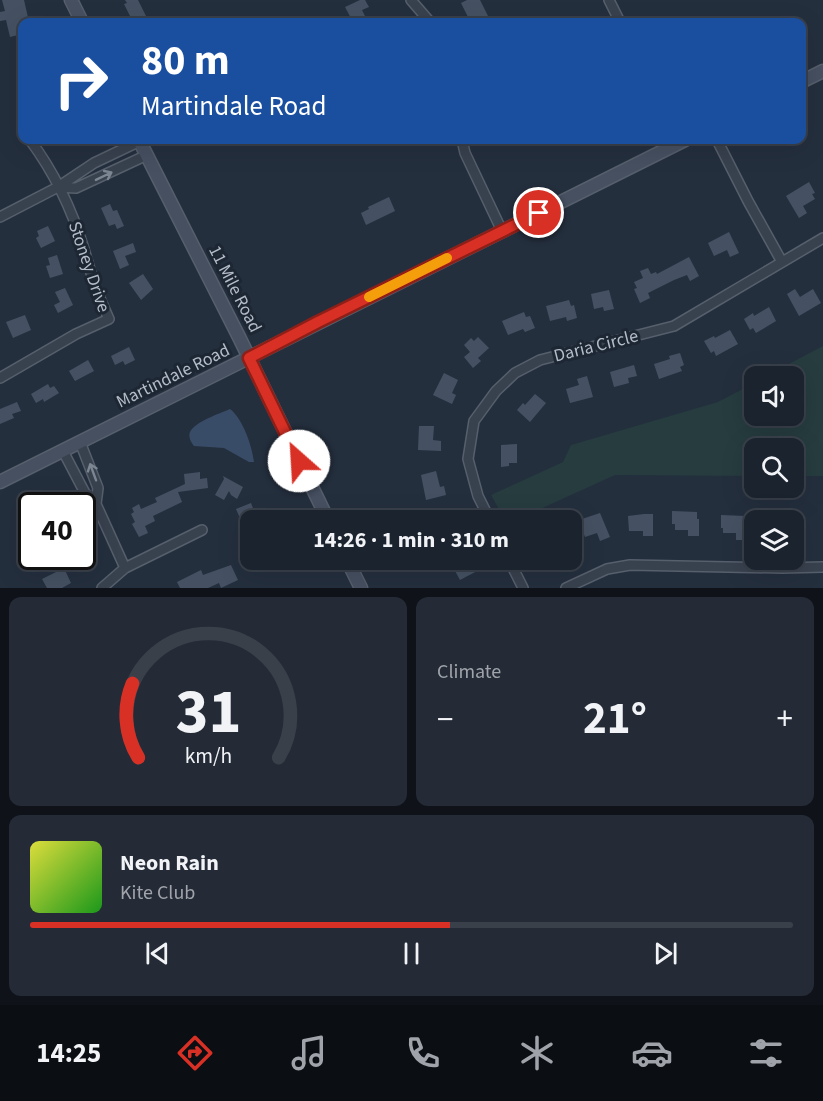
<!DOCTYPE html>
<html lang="en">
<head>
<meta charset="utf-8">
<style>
	body { margin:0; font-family:"Source Sans 3",sans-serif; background:#242b36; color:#f1f3f6; height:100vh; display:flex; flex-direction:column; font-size:22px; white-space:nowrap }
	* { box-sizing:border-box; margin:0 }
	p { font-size:20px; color:#a0a4aa }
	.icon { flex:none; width:33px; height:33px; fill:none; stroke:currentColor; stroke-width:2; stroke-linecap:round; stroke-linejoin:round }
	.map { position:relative; height:588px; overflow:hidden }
	.drawer { display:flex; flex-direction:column; gap:9px; padding:9px; background:#0f1319; flex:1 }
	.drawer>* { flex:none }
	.guide { position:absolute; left:18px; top:18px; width:788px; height:126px; border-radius:12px; box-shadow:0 6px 24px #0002,0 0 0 2px #39404a; background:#1a4fa0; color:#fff; overflow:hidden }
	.tools { position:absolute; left:744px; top:366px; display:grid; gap:12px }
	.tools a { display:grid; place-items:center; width:60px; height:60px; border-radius:12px; background:#1b232e; box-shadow:0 6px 24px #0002,0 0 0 2px #39404a; font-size:30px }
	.speed { position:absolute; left:18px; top:492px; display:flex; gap:12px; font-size:30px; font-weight:700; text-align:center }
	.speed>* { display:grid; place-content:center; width:78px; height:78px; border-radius:50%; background:#1b232e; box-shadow:0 6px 24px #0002,0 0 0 2px #39404a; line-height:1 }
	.speed .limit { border:3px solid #111; border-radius:9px; background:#fff; color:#111 }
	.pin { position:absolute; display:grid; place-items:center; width:51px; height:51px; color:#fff; margin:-26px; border:3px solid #fff; border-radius:50%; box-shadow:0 2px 6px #0007 }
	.me { position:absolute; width:66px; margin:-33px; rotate:334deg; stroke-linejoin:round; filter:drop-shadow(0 0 4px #0008) }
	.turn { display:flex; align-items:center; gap:21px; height:126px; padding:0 24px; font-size:27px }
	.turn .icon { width:78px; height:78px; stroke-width:2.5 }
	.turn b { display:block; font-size:42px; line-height:51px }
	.big { font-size:45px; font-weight:700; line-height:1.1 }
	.drawer .card { flex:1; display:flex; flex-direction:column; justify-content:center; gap:9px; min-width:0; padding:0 21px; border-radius:12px; background:#242b36 }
	.drawer .dial { align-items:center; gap:0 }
	.dial svg { height:156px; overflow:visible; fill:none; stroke:#39404a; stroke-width:7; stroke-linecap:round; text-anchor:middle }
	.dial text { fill:#f1f3f6; stroke:none }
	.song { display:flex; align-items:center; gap:18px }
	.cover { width:72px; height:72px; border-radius:9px; background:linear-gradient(135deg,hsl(60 70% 55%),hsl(120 70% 35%)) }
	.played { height:6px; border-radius:3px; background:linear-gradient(90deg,#d93025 55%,#39404a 55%) }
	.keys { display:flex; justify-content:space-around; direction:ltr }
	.heat { display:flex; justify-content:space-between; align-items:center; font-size:33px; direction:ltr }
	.drawer .tiles { flex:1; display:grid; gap:9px; grid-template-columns:1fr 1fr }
	.card:last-child { grid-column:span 2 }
	.trip { position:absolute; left:240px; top:510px; width:342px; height:60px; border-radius:12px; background:#1b232e; box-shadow:0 6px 24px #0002,0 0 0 2px #39404a; font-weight:700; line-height:60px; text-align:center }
	.tabs { display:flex; height:96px; justify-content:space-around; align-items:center; background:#0b0e12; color:#a0a4aa }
	.tabs .icon { width:42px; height:42px }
	.tabs .on { color:#d93025 }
	.tabs b { font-size:27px; color:#f1f3f6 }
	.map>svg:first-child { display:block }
	.green { fill:#263c3f }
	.water { fill:#394c67 }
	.building { fill:#455162 }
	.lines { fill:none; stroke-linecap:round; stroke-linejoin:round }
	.street-casing { stroke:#565f6c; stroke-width:12 }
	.secondary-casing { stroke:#565f6c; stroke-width:15 }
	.street { stroke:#38414e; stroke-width:9 }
	.secondary { stroke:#465061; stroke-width:12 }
	.oneway { stroke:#7c8592 }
	.route-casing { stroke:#8d1f18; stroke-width:15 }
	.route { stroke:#d93025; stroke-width:10 }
	.slow { stroke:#f59e0b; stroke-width:10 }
	.labels { text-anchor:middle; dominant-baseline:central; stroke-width:6; stroke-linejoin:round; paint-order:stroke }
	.street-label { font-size:18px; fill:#b4bcc9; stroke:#1d2633 }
</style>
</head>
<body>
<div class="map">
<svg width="823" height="588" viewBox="0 0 823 588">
	<rect width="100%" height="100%" fill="#242f3e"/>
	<!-- green -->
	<path class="green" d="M823 346V476H794V448H754V476L615 475 516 520H505L491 495 563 462 571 445 718 402 754 383V416H794V376H766Z"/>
	<!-- water -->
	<path class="water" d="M230 409C243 419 252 446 254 462H249L224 448 194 446C191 442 188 437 190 432 196 421 219 414 230 409Z"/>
	<!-- building -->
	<path class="building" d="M2 0H24L29 22H22V34L10 37 6 20 0 21V12L5 11Z
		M125 0H138L149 22H133L124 4 127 3Z
		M360 0H365L369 7 362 10 368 22H353L345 7Z
		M467 0H480L489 18 480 22H456L468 17 461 3Z
		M809 182 815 193 812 194 815 199 803 206 807 213 799 218 786 196Z
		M389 197 395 211 366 225 361 213 369 209 368 207Z
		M110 204 113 211 117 210 124 226 117 229 115 224 109 226 101 208Z
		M48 226 55 241 41 248 36 238 39 236 37 231Z
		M729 232 739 253 730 257 727 250 714 256 708 243Z
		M133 243 136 252 125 256 129 265 120 269 113 251Z
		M57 255 63 274 50 278 46 266 50 265 48 258Z
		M689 257 699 276 690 281 687 275 674 280 648 293 650 298 640 303 634 289 637 288 634 282 643 278 640 271 648 268 651 274 656 272 657 274Z
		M143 274 153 289 141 300 129 283Z
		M65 288 73 305 58 313 54 305 60 302 55 292Z
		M795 289 800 297 813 289 821 303 799 316 787 294Z
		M609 290 614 309 604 311 603 307 594 309 591 294Z
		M569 300 571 306 574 305 577 318 567 321 566 317 550 321 546 306Z
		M769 307 776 321 756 333 753 328 750 330 744 319 753 313 754 316Z
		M524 312 526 317 530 316 535 328 525 332 523 329 508 335 502 321Z
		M25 315 31 330 13 338 6 322Z
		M730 330 738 344 716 356 714 351 711 353 704 341 714 336 715 338Z
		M478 337 489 348 478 358 481 361 473 368 464 357 470 352 464 345 471 338 474 341Z
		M129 347 135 360 125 365 123 361 115 365 111 356Z
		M680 353 684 365 680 367 682 371 659 379 654 364 670 359 669 356Z
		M88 360 94 371 75 381 69 371Z
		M634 365 637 376 628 378 629 383 614 387 610 372Z
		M444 373 458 380 452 393 456 395 452 404 433 395Z
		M587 376 593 397 570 403 566 389 579 385 577 379Z
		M48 384 50 388 54 386 59 393 44 402 43 399 36 403 31 394Z
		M535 394 546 403 530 422 517 410 523 403 525 405Z
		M17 402 21 411 12 414 14 418 0 424V409Z
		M419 426H434L433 440 441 441V451L418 450Z
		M517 444V463H509V466L501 467V445Z
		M436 471 440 487 444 486 446 495 426 500 421 475Z
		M200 472V479L207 478 208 488 178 492 182 502 153 516 155 521 145 526 148 533 139 537 132 524 135 522 131 514 134 512 132 508 139 504 141 509 157 502 155 498 185 484 184 474Z
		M223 476 243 487 237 499 231 495 229 491 224 500 215 495 224 479Z
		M251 503 256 516 250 518V527L245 530 236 509Z
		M672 511 697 512V519H699V536H688V530H675V524H672Z
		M770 511 794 512V520H769Z
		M600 513 610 537 600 541 597 533 585 537 583 532 580 533 576 521Z
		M644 514H653V536H643V531H629L628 516Z
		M721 515 745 516V522H747V540H736V533H723V528H721Z
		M250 548V560H260L251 571 239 562Z
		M90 550 95 560 75 570 69 556H82V553Z
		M449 560H465L468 565 476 560 481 569 460 580Z
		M231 565 238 580 221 588 219 583 208 588H180L177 582 201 570 203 575Z
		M64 568 71 583 62 588H47L42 579Z"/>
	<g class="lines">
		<defs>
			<path id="street" d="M411 0 430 22
				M609 0 620 22
				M462 140 465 153 502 231
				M717 140 748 201 782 262
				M58 187 76 188 147 155
				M0 217 58 187 94 163 140 141
				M0 378 76 334 109 319C97 294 91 274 84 249 72 210 54 172 30 140
				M80 442 98 488 96 504
				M63 451 85 493 96 504 125 568
				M490 520 478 496 468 459 474 421 496 391 515 373 540 360 674 326 823 238
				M509 560 523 588
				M102 588 125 568 202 530
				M566 588 607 569 630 565 782 568 823 567"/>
			<path id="secondary" d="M71 0 82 22
				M801 82 823 71
				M139 140 239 337 328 520
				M0 482 685 140
				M347 560 361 588"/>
		</defs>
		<!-- street casing -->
		<use href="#street" class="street-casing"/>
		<!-- secondary casing -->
		<use href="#secondary" class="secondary-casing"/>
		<!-- street -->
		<use href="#street" class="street"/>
		<!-- secondary -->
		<use href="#secondary" class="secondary"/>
	</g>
	<!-- one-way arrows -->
	<defs><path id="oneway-shaft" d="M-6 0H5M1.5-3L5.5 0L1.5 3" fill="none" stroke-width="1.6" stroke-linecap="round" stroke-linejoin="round" transform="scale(1.5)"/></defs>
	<g class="oneway">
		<use href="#oneway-shaft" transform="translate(104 176) rotate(-26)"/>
		<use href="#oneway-shaft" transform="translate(93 472) rotate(-110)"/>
	</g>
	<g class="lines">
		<defs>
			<path id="route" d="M299 461 249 358 318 322 539 213"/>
		</defs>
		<!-- route casing -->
		<use href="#route" class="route-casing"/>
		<!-- route -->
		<use href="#route" class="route"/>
		<!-- slow -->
		<path class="slow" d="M369 297 447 258"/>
	</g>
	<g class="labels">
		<!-- street labels -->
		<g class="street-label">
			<text transform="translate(89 267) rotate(71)">Stoney Drive</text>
			<text transform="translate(235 289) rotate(63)">11 Mile Road</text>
			<text transform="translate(596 346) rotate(-14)">Daria Circle</text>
			<text transform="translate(173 376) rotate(-26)">Martindale Road</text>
		</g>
	</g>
</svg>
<div class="tools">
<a><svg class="icon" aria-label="sound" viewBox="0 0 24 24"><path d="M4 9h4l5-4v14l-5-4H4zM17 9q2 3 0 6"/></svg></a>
<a><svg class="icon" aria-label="search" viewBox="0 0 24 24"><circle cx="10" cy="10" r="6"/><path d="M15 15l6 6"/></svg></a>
<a><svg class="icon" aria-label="layers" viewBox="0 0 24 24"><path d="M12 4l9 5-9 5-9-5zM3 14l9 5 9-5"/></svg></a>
</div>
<div class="speed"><div class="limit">40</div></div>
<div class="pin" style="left:539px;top:213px;background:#d93025"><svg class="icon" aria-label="arrive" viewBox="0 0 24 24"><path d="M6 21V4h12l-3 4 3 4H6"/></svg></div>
<svg class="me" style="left:299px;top:461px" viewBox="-20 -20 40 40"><circle r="19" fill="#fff"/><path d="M0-13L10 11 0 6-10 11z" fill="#d93025"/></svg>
<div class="trip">14:26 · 1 min · 310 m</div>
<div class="guide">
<div class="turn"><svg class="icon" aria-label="right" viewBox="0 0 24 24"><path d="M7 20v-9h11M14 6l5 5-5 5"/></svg><div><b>80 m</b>Martindale Road</div></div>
</div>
</div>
<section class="drawer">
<div class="tiles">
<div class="card dial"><svg viewBox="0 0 100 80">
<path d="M14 69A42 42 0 1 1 86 69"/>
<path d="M14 69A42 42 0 0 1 11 31" stroke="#d93025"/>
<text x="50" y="56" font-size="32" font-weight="700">31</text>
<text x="50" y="72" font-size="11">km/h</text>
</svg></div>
<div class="card"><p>Climate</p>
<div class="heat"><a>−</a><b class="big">21°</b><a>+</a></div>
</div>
<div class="card">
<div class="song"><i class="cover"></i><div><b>Neon Rain</b><p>Kite Club</p></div></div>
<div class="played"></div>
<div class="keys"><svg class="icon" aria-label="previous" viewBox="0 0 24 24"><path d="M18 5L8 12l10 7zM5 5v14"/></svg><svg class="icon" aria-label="pause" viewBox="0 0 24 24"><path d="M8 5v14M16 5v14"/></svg><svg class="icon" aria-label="next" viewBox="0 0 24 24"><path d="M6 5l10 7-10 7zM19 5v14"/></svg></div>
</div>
</div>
</section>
<nav class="tabs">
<b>14:25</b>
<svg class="icon on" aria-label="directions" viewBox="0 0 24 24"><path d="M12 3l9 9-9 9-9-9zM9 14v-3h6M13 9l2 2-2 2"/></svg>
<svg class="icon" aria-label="music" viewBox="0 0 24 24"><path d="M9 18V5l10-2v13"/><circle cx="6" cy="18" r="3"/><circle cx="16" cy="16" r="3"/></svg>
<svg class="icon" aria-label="phone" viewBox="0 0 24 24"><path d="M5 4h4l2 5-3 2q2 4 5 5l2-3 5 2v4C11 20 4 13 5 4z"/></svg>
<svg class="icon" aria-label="climate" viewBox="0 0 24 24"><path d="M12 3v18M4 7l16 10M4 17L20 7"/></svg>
<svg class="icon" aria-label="car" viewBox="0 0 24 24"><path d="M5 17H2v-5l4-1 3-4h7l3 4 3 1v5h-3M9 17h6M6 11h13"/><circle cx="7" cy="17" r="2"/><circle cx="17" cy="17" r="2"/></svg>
<svg class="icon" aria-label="filters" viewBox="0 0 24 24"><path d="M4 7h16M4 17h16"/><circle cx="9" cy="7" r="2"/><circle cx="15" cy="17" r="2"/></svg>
</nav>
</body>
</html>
